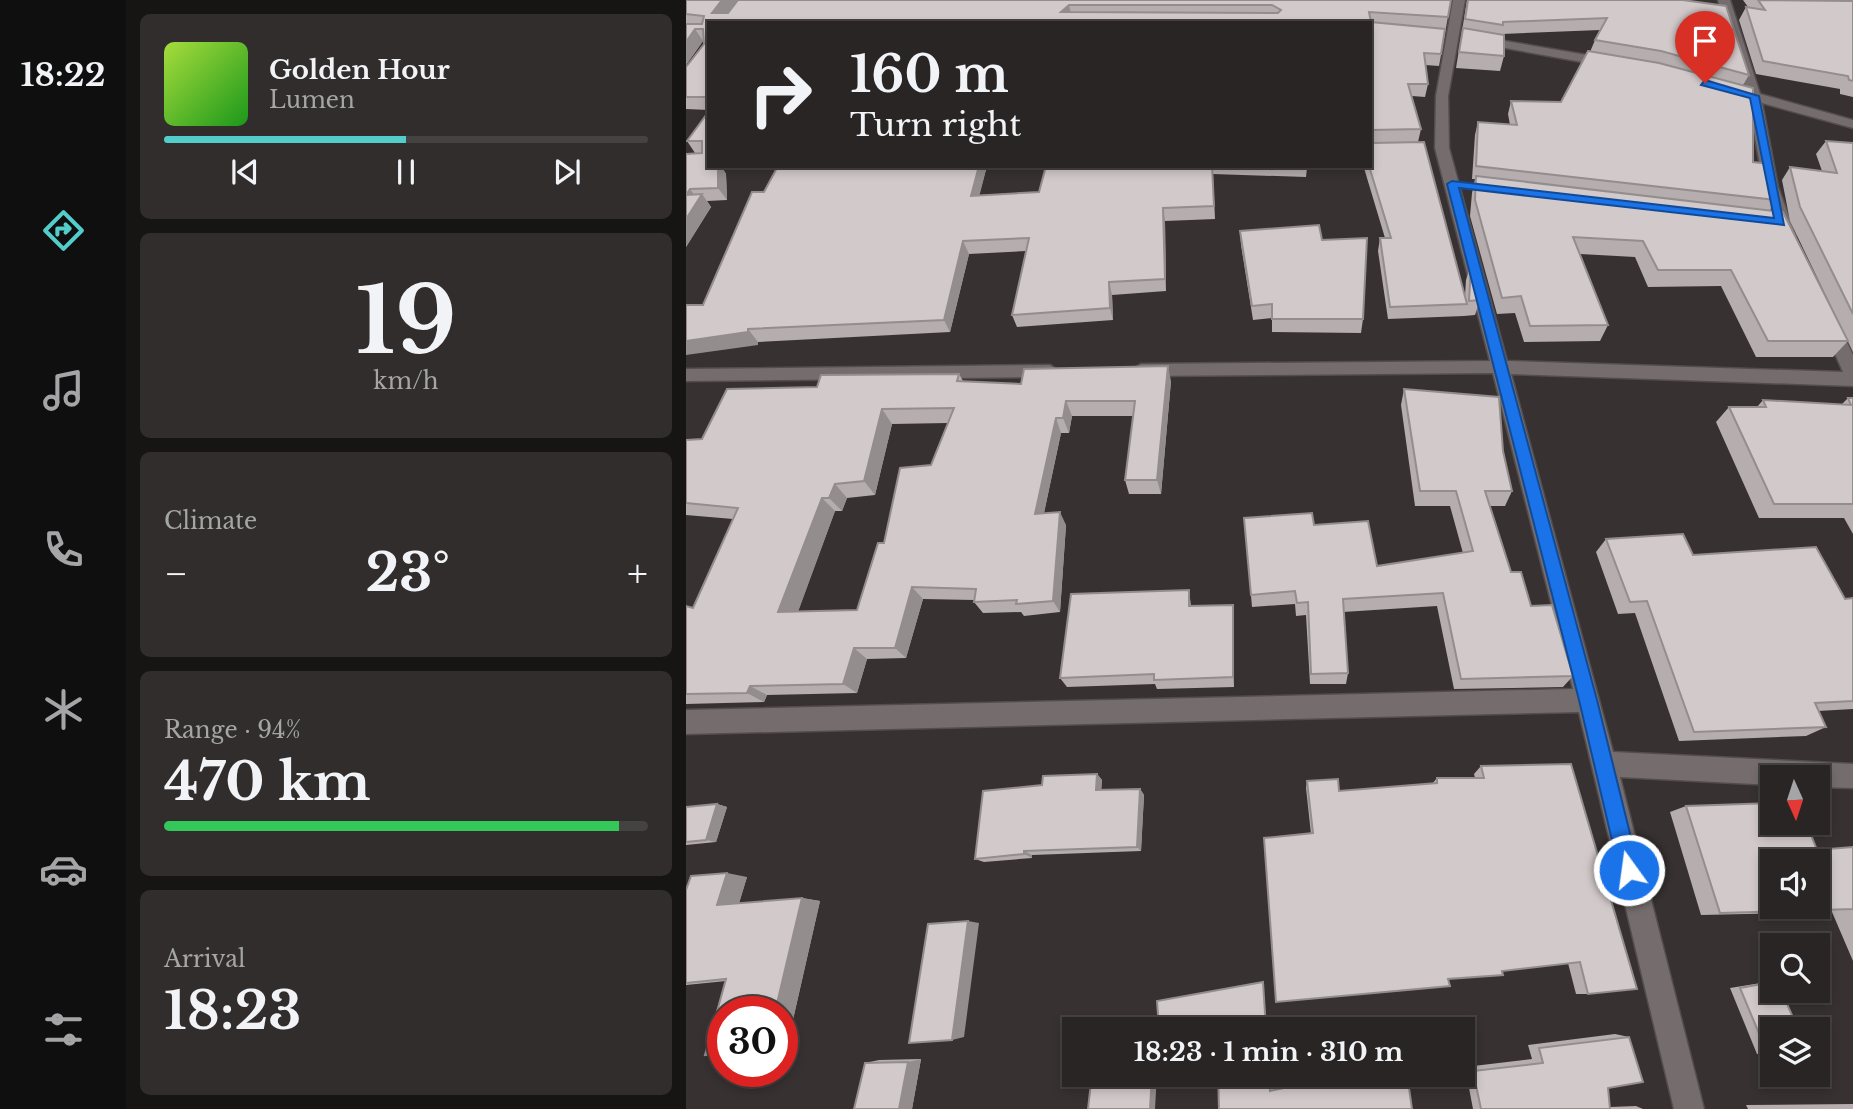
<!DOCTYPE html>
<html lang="en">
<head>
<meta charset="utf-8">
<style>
	body { margin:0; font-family:"Libre Baskerville",serif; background:#312d2d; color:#f1f3f6; height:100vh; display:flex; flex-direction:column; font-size:26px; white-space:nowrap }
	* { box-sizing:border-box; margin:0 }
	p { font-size:23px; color:#a5a5a7 }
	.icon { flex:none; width:38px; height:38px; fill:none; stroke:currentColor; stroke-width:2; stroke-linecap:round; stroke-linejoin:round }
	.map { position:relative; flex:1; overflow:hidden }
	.details { display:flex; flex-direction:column; gap:14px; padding:14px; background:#171414; width:560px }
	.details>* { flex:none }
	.banner { position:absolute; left:21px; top:21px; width:665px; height:147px; border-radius:0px; box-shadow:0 4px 10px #0003,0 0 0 2px #454242; background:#292525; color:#f1f3f6; overflow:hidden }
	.needle { width:46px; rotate:177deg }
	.buttons { position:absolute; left:1074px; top:765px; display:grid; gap:14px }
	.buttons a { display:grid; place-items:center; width:70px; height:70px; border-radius:0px; background:#292525; box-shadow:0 4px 10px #0003,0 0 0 2px #454242; font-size:35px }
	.speed { position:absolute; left:21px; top:996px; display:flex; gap:14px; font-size:35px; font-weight:700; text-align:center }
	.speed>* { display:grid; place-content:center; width:91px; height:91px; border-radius:50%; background:#292525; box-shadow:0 4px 10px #0003,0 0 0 2px #454242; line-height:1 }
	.speed .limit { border:10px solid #d22; background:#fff; color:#111 }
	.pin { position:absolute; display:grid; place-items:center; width:60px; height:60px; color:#fff; margin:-72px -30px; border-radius:50% 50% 50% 0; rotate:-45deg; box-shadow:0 0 7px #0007 }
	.pin .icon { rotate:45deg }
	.me { position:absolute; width:77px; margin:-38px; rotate:346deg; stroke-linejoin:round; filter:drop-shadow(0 0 5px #0008) }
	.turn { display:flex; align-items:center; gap:24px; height:147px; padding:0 28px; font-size:32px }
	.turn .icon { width:91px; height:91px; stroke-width:2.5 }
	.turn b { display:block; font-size:49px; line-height:60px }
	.big { font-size:52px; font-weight:700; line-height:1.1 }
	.details .widget { flex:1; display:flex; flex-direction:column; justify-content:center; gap:10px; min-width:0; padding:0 24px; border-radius:10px; background:#312d2d }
	.details .dial { align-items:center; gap:0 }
	.dial b { font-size:91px; line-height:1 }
	.song { display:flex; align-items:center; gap:21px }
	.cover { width:84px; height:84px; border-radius:10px; background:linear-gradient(135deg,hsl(80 70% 55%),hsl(120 70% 35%)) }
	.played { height:7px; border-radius:4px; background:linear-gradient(90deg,#53cdca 50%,#454242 50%) }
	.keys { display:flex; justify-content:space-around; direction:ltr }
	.heat { display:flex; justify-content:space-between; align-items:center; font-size:38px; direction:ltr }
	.charge { height:10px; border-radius:5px; background:linear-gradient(90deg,#34c759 94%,#454242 0) }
	.trip { position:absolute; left:376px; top:1017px; width:413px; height:70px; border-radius:0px; background:#292525; box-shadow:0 4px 10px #0003,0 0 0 2px #454242; font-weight:700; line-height:70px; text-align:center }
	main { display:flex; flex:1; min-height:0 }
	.tab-bar { display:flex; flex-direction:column; width:126px; justify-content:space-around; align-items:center; background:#100f0f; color:#a5a5a7 }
	.tab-bar .icon { width:49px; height:49px }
	.tab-bar .active { color:#53cdca }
	.tab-bar b { font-size:32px; color:#f1f3f6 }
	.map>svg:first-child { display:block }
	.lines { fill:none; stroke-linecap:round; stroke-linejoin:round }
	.minor-casing { stroke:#534d4d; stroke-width:3 }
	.minor { fill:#756d6d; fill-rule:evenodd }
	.wall { fill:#b5adae; fill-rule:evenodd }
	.shaded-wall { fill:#938d8d }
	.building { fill:#d2c9ca; stroke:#938d8d; stroke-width:2; fill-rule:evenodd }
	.route { fill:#1a73e8; stroke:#114b97; stroke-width:2 }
</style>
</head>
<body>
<main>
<nav class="tab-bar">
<b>18:22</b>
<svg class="icon active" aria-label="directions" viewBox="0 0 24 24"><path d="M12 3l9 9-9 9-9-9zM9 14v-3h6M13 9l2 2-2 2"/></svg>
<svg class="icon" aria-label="music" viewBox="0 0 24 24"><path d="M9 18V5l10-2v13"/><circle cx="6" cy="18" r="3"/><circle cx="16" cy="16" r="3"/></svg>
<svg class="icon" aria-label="phone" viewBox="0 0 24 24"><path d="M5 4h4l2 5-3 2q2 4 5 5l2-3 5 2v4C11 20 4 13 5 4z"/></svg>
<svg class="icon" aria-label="climate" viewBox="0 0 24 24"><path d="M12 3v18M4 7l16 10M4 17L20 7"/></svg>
<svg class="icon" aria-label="car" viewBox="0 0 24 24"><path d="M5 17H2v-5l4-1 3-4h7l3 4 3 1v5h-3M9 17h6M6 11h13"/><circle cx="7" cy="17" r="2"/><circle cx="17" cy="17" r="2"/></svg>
<svg class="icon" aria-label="filters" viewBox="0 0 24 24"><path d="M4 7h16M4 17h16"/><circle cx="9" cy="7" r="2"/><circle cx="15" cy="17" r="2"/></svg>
</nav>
<section class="details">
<div class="widget">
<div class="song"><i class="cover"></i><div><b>Golden Hour</b><p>Lumen</p></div></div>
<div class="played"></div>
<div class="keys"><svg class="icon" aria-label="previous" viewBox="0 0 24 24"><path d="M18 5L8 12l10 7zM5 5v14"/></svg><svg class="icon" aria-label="pause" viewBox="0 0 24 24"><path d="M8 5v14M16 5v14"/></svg><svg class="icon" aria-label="next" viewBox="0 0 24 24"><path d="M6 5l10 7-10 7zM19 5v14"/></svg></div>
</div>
<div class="widget dial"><b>19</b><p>km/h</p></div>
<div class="widget"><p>Climate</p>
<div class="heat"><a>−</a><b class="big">23°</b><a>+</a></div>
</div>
<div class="widget"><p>Range · 94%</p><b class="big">470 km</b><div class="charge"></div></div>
<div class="widget"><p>Arrival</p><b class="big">18:23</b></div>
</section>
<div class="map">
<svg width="1167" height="1109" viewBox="0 0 1167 1109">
	<rect width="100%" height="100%" fill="#373131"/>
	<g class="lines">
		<defs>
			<path id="minor" d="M767 0H779L762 96 763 148 821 361 1157 372 1135 322 1143 316 1149 318 1167 355V386L825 374 927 752 1167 764V788L1132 787V777H1087V785L934 777 1018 1109H988L893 712 0 734V710L887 689 807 373 455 376 446 370 455 364 804 361 749 148 750 96Z
				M1032 0H1044L1074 94 1167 120V128L1076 103 1092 187 1110 236 1107 239H1097L1094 236 1078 187 1062 99 1035 89 1041 85 1060 90Z
				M790 36 924 59 930 63 924 67 786 42V38Z
				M364 365 373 371 364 377 0 381V369Z"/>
		</defs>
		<!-- minor casing -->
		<use href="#minor" class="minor-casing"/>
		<!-- minor -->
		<use href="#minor" class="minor"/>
	</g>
	<!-- wall -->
	<path class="wall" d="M0 0H765L753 66 739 65 742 84 739 97 726 96 735 129 732 142H685L779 296 780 280 785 264 794 300 789 315 778 316V314V316L702 319 692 251 694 238H699L678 168H621L620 177 527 174 529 219 479 221 480 291 426 295 427 320 331 327 326 315 340 251 283 254 264 332 72 342V345L17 305 78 192 301 166 293 195 353 192 360 166H684V23H23V110L0 109V67L18 44 17 41 0 65Z
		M781 0H997L1063 75 1057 85 1067 162 1090 200 1084 210 1162 341 1147 357H1070L1035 286 962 287 949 257 894 254 922 325 914 341 838 342 829 313 811 314 784 216 786 193 789 179H786L789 135 792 122 824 125 822 114 825 101 875 102 904 52 909 40 914 30 816 34 818 56 814 71 770 68Z
		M1057 0H1167V97L1154 94V89L1070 74 1053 20 1060 7H1062Z
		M23 111V166H35L40 174 41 200 21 201 25 207 0 247V154L9 153 1 141Z
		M1140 141 1167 143V352L1104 221 1096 180 1104 167 1136 171 1130 154Z
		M554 231 636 240 677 319 675 333 586 332V318L567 320 555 245Z
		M273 374 277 381 335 384 485 381 475 494H443L439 480 448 416H386L383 433H375L358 513 380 525 374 612 338 616 335 612 297 613 288 602V600L237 599 220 658 181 659 171 693 81 695 78 702 0 704V606L7 608 47 519 0 515V440L16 439 131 387ZM262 423 245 465 198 543 171 610 112 611 149 511H156L161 498 189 495 206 424Z
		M718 389 817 451 826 491 819 506H804L825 572 887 676 877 687 768 689 751 606 657 612 662 673 660 684H624L620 615 610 616 609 604 566 607 558 518 628 525 691 566 777 553 764 506H729L715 405Z
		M1162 398H1167V534L1158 518H1073L1030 422 1043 407H1071L1077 400 1155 405Z
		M920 539 1007 555 1159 599 1167 598V709L1132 711 1140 727 1120 736 993 741 949 613 932 614 910 552Z
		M503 590 505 606 548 616V687L471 689 469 684 381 687 374 678Z
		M885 764 902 994H890L882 963 625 834 620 788 621 781 653 791 746 784 751 778H789L788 774 795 766Z
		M411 774 416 780 415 790 454 789 458 795 455 851 346 855V858L298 862 289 859 356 785Z
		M31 804 41 807 30 842 0 845V807Z
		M1000 806 1131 850 1167 847V961L1146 912 1015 915 984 812Z
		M61 877 53 903 116 898 134 901 101 1046 96 1047V1012L40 981 0 985V890Z
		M1081 982H1087L1082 1055 1071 1054 1044 988Z
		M929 1034 943 1037 922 1088 924 1107 950 1106 957 1109H787L779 1067 846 1059 842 1045Z
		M235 1059 226 1109 179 1063 193 1060Z
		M641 1074H721L533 1109 584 1086Z
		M1167 1104V1109H1062L1060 1105Z"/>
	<!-- shaded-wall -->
	<path class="shaded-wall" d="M36 0H52L35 23 26 13Z
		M383 5 386 17 375 12Z
		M9 29 17 41 0 65V42Z
		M24 166H35L40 174 41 200 32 188Z
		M293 166H301L290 209 285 196Z
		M4 189 12 200 16 194 25 207 0 247V195Z
		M477 208 479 221 480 291 479 279Z
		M277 241 283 254 264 332 258 320Z
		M423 282 426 295 427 320 424 308Z
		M62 329 72 342V345L0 355V341Z
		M482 366 485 381 475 494 471 480Z
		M380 401 386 416 383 433 377 418Z
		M196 409 206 424 189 495 178 481Z
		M370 418 375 433 355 527 349 514Z
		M149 484 161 498 156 511 143 498Z
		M136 498 149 511 108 623 92 612Z
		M374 512 380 525 374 612 367 601Z
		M226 587 237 599 220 658 209 648Z
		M547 605 548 616V687L547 677Z
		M168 648 181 659 171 693 157 684Z
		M64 686 81 695 78 702 61 693Z
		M411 774 416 780 415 796 410 790Z
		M454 789 458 795 455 851 451 847Z
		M31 804 41 807 30 842 20 840Z
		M338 851 346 855V858L338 854Z
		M41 873 61 877 52 907 31 905Z
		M116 898 134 901 101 1046 96 1047V1012H89Z
		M282 921 293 923 278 1037 266 1040Z
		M235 1059 226 1109H213L222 1062Z
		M466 1074H471L469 1109H464Z"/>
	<!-- building -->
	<path class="building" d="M0 0H36L26 13H42L52 0H765L762 17 683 12 685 22 759 29 755 54 738 53 742 84H722L735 129 685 130 684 135V23H23V97H0V67L18 44 17 29H9L0 42V24H16L18 16 0 14ZM383 5H586L595 10 592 13 375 12Z
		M782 0H997L1040 6 1063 75 975 51 909 40 921 18 817 22V25L779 19Z
		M1072 0 1167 1V81L1163 80 1162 76 1077 61 1060 7 1079 10Z
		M777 28 818 35V56L773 52Z
		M902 51 973 63 1067 88V162L1083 164 1090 200 790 166 792 122 831 125 825 101 875 102Z
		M23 111V159L21 162H23V166H32V188L4 189 0 195V154L16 153V141H1Z
		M1140 141 1167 143V314L1114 207 1104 167 1151 173Z
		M684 142 686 143 738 142 781 304 704 307 694 238H705L683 166H684Z
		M92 166H293L285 196 353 192 360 166H526L528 206 477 208 479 279 423 282 424 308 326 315 343 238 277 241 258 320 62 329V332L0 341V305H17L66 192H78Z
		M790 176 1097 212 1162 341H1082L1045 270H972L957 241 887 237 922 325 844 326 835 296 816 298 789 200Z
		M16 194 0 219V195Z
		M633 225 636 240 681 238 677 319H586V304L566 306 554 231Z
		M785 264 794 300 783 301Z
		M482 366 471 480H439L449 401H380L377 418H370L349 514 374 512 367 601 330 604 331 600 288 602 290 589 226 587 209 648H168L157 684 64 686 61 693 0 694V606L7 608 52 508 0 503V440L16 439 41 389 131 387 135 375 273 374 271 381 335 384 338 369ZM268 408 245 465 214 468 198 543H192L171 610 92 612 136 498H143L149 484 178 481 196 409Z
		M718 389 813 397 817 451 826 491H799L825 572H835L845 606 866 605 887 676 775 679 757 593 657 599 662 673 625 674 622 602 611 603 609 591 565 595 558 518 626 513 628 525 682 521 691 566 787 551 770 491H734Z
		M1162 398H1167V504H1088L1043 407H1080L1077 400 1165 405Z
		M997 534 1007 555 1130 547 1159 599 1167 598V701L1129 703 1140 727 1008 732 961 601 944 602 920 539Z
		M503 590V606L547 605V677L468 680V674L374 678 385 594Z
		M885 764 951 989 902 994 894 962 816 971 817 975 762 979 764 986 590 1002 578 838 627 833 621 781 652 779 653 791 751 783V778H798L795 766Z
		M411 774 410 790 454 789 451 847 338 851V854L289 859 297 791 356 785 357 776Z
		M1087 803V822H1120L1131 850 1167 847V909L1034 913 1000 806ZM1087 861H1132V906H1087Z
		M31 804 20 840 0 842V807Z
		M41 873 31 905 116 898 89 1012H37V1053L19 1055 40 979 0 983V890L5 876Z
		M282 921 266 1040 223 1043 242 924Z
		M577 982 580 1029H473L471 1001Z
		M1087 982V990H1095L1112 1029H1087V1054L1082 1055 1054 988Z
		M943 1037 957 1082 922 1088 924 1109H795L787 1071 857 1063 853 1048Z
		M222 1062 213 1109H168L179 1063Z
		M406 1074H466L464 1109H402Z
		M532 1074H583L584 1091 662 1074H721L726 1109H533Z"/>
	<!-- route -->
	<path class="route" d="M1019 80 1073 96 1098 225 773 188 911 700 953 870 950 878 943 881 936 878 933 870 893 700 761 184 766 181 1088 218 1064 98 1015 85Z"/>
</svg>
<div class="buttons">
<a><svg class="needle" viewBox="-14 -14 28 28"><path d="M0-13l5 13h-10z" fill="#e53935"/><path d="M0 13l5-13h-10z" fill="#a5a5a7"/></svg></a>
<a><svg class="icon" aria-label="sound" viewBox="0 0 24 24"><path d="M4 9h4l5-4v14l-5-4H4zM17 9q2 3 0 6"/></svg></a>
<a><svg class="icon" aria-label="search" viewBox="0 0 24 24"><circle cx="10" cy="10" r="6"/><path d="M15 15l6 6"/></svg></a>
<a><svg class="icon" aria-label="layers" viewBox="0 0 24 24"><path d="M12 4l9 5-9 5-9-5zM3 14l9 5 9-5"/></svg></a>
</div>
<div class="speed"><div class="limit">30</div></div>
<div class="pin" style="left:1019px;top:83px;background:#d93025"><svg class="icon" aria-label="arrive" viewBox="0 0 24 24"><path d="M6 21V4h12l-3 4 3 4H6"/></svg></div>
<svg class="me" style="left:943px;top:870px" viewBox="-20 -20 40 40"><circle r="17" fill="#1a73e8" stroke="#fff" stroke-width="3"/><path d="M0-11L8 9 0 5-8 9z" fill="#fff"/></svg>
<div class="trip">18:23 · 1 min · 310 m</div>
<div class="banner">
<div class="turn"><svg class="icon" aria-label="right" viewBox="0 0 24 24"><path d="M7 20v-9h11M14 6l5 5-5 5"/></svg><div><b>160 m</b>Turn right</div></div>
</div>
</div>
</main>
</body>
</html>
